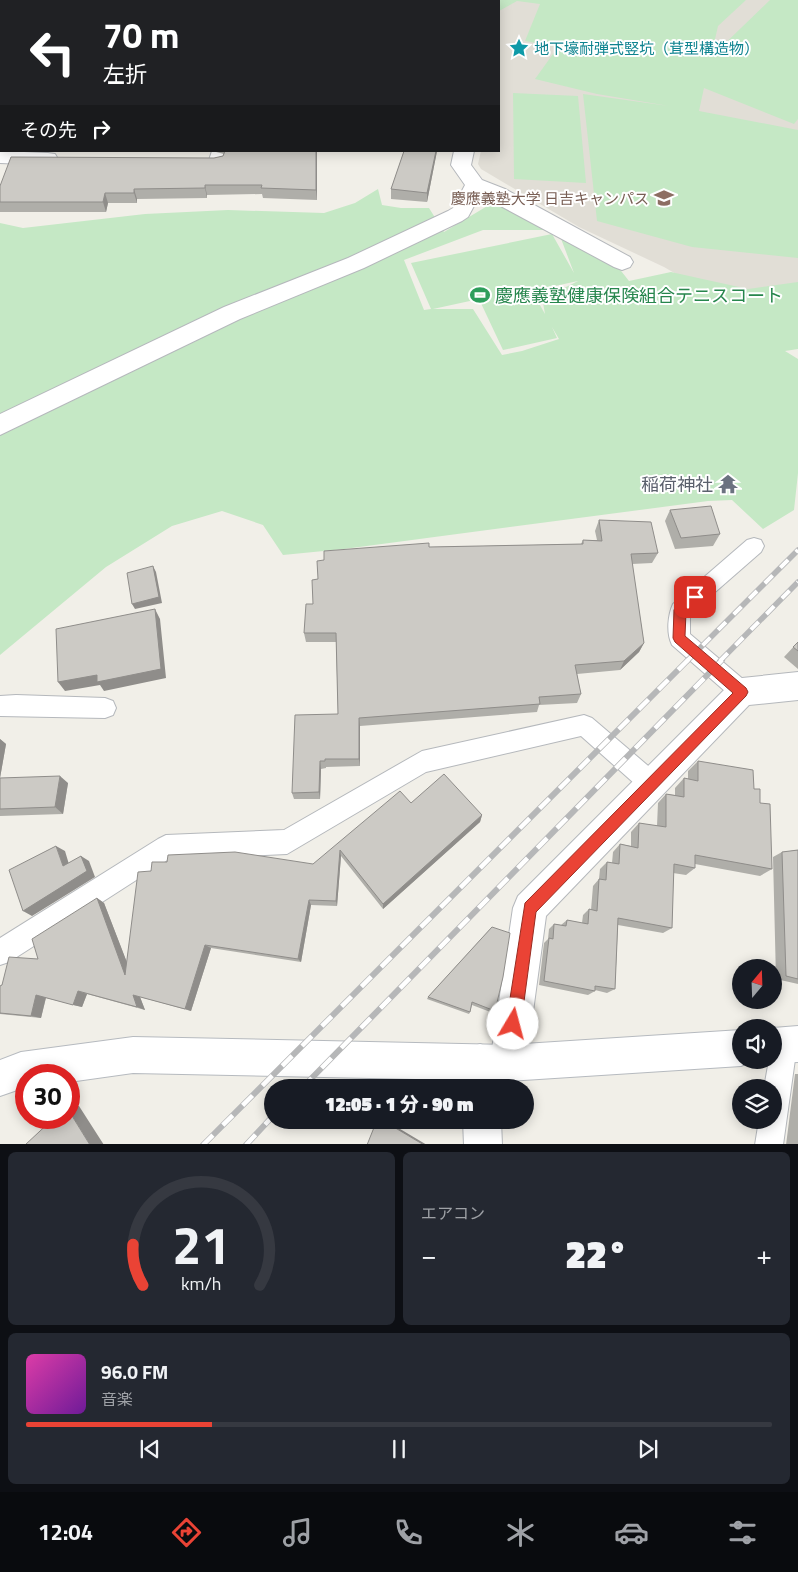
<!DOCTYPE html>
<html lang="ja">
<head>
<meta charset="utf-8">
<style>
	body { margin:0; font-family:"Titillium Web","Noto Sans JP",sans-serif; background:#242831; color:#f1f3f6; height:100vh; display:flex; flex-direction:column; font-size:19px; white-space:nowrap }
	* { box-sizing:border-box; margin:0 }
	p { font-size:16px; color:#9ea1a6 }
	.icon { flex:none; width:28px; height:28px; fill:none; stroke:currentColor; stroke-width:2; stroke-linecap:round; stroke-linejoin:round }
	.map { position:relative; height:1144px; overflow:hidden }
	.sheet { display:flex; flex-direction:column; gap:8px; padding:8px; background:#0d0f14; flex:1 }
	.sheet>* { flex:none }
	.top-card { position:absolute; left:0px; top:0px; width:500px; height:152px; box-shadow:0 2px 12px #0003; background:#202124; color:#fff; overflow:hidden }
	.needle { width:32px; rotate:19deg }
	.buttons { position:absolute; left:732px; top:959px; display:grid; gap:10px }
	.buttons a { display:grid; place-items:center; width:50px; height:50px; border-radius:50%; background:#171b24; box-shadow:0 2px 12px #0003; font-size:25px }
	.speed { position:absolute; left:15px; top:1064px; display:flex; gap:10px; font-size:25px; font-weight:700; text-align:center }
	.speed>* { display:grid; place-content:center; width:65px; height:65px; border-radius:50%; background:#171b24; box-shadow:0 2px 12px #0003; line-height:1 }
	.speed .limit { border:8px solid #d22; background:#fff; color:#111 }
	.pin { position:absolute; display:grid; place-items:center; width:42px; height:42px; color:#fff; margin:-21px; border-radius:10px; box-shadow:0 2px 8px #0006 }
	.me { position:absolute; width:55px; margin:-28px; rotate:8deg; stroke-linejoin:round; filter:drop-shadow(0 0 4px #0008) }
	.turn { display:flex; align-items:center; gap:18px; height:105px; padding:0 20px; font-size:22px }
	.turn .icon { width:65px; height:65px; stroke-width:2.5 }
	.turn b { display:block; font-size:35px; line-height:42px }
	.then { display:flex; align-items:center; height:48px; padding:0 20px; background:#0003; gap:10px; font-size:19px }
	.big { font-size:38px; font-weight:800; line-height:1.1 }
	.sheet .widget { flex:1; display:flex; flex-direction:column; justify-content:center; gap:8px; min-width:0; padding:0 18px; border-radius:8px; background:#242831 }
	.sheet .dial { align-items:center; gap:0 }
	.dial svg { height:130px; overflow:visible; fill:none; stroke:#363941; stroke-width:7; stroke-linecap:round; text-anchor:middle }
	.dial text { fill:#f1f3f6; stroke:none }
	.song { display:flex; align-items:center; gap:15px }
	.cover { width:60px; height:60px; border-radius:8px; background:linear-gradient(135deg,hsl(320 70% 55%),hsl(280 70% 35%)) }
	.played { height:5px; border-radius:2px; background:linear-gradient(90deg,#ea4335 25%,#363941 25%) }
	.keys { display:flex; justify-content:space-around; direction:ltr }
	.heat { display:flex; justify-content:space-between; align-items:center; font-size:28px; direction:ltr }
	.sheet .tiles { flex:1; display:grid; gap:8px; grid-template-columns:1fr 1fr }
	.widget:last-child { grid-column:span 2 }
	.trip { position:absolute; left:264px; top:1079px; width:270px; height:50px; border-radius:25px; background:#171b24; box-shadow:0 2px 12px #0003; font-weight:800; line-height:50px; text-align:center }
	.dock { display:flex; height:80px; justify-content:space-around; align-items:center; background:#090b0e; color:#9ea1a6 }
	.dock .icon { width:35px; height:35px }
	.dock .current { color:#ea4335 }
	.dock b { font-size:22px; color:#f1f3f6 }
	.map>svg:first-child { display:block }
	.education { fill:#e1ded6 }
	.green { fill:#c5e8c5; fill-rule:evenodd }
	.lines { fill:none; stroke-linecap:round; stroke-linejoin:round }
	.lane-casing { stroke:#b5b8bc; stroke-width:2 }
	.street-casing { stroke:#b5b8bc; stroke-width:2 }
	.secondary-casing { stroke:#b6babf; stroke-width:2 }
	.lane { fill:#fff; fill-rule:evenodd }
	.street { fill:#fff; fill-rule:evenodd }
	.secondary { fill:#fff; fill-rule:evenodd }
	.rail-far1-casing { stroke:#b6b7b8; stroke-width:5.5 }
	.rail-casing { stroke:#b6b7b8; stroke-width:6 }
	.rail-far1 { stroke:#fff; stroke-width:4; stroke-dasharray:11; stroke-linecap:butt }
	.rail { stroke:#fff; stroke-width:4.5; stroke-dasharray:14; stroke-linecap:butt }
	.wall { fill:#afaea9 }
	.shaded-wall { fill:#8f8d8a }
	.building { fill:#cccac5; stroke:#8f8d8a }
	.route { fill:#ea4335; stroke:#982c22 }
	.labels { text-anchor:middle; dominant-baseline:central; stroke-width:4; stroke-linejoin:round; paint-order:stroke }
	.far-culture-label { font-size:15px; fill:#0d838f; stroke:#fff; text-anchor:start }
	.far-education-label { font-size:15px; fill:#785e54; stroke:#fff; text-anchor:end }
	.leisure-label { font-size:18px; fill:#27864d; stroke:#fff; text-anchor:start }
	.worship-label { font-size:18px; fill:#5b616d; stroke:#fff; text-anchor:end }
</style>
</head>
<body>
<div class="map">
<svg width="798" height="1145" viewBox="0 0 798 1145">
	<rect width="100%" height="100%" fill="#f1efe8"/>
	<!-- education -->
	<path class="education" d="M463 0H798V344L664 267 579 227 481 169 478 164 481 151H499V1Z"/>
	<!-- green -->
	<path class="green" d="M466 0H746L718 26 711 57 770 0H798V119L794 124 704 88 699 111 798 130V258L692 247 597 221 583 94 669 106 597 94 535 79 558 47 525 41 540 4 517 1 499 11V1Z
		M513 93 578 96 586 183 514 179Z
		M378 189 382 205 401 208H429L444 232 499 199 552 230H483L404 260 424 310 431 309 411 263 552 234 574 273 560 236 618 267 629 281 671 272 748 289 798 282V349L785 351 798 359V473L794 510 763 529 732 500 708 501 344 549 283 555 263 525 222 511 172 526 106 567 0 655V223L23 228 145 214 228 210 324 213 355 203ZM578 281 562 289 543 303 545 314 532 291ZM479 299 503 350 557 338 552 327 559 339 522 351 502 355 473 309H433Z"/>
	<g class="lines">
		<defs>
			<path id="lane" d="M212 151H226L221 163H211L209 160Z
				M754 538 761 540 764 546 761 552 690 614V634L750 685 753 692 750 699 742 702 734 699 672 645C666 633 668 615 673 604L747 540Z
				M16 695 105 698 113 701 116 708 113 715 105 718 0 716V696Z
				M584 715 592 718 660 776 663 784 660 792 652 795 644 792 581 736 426 772 287 854 169 859 9 962 0 965V938L158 839 166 835 284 830 422 751Z
				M784 1032 793 1036 797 1045 783 1145H755L759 1120H774V1088H764L769 1060H774V1038L775 1036Z"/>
			<path id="street" d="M31 0H49V1H32Z
				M441 0H459L460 1H442Z
				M0 151 48 153 55 154 58 159 55 164 48 165 0 163Z
				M454 151H474L471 165 482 180 505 189 630 257 633 262 630 267 622 270 614 267 480 195 468 217 462 221 364 268 240 319 0 435V414L224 307 348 258 448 211 453 208 465 185 451 165Z
				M798 672V700L749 705 546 916 526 1063 521 1076 508 1081 499 1077V1088H463L462 1062 467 1049 480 1044 492 1049 513 908 518 896 732 682 742 678Z
				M463 1120H501L502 1145H464Z"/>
			<path id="secondary" d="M798 1026V1062L774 1063 767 1060H774L773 1028Z
				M741 1030V1060H754L741 1066 508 1081 133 1073 69 1082V1075H26V1087L0 1096V1060L21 1052 133 1037 508 1045Z"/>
		</defs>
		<!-- lane casing -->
		<use href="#lane" class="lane-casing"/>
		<!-- street casing -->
		<use href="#street" class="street-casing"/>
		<!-- secondary casing -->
		<use href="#secondary" class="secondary-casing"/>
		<!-- lane -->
		<use href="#lane" class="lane"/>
		<!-- street -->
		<use href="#street" class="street"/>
		<!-- secondary -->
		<use href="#secondary" class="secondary"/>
		<defs>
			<path id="rail-far1" d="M687 661 798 550
				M720 661 798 582"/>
			<path id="rail" d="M302 1088 722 660
				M203 1145 688 660
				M246 1145 272 1117"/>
		</defs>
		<!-- rail-far1 casing -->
		<use href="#rail-far1" class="rail-far1-casing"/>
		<!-- rail casing -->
		<use href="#rail" class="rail-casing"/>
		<!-- rail-far1 -->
		<use href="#rail-far1" class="rail-far1"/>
		<!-- rail -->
		<use href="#rail" class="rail"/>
	</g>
	<!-- wall -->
	<path class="wall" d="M1 109V142H0V111Z
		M43 151H317V200L263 198 262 194 207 195V198L137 199V203H108L106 212H0V186L214 158 223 156 224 154 216 152Z
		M404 151H437L427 202 391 199V189Z
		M670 510 720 534 713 546 675 549 665 521Z
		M599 520 658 553 652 563 632 564 644 643 639 652 620 670 577 674 581 694 577 703 539 705 537 712 360 726V766L326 767V768L321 769 320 799H294L292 793 338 714 336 642H306L304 633 313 604 318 579 429 547 581 544 583 540H597L595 531Z
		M798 642V669L784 657Z
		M0 739 6 744 0 778 68 783 63 814 0 816Z
		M698 761 754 789 760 803 772 869 760 876 695 864V868L686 875 673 873 672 928 663 933 618 925 615 989 607 993 595 990V991L588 995 539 985 544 943 548 939 549 929 554 924 561 925 567 920 582 923 583 915 589 909 591 910 593 886 599 879 600 869 607 862 612 863 613 852 620 844 631 846V832L639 823 657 826 658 803 666 794 675 795V788L684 778 688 779V771Z
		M411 803 482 815 480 822 383 909 341 856 337 906 311 905 301 962 211 948 191 1011 140 997 145 1010 87 994 82 1007 46 998 41 1018 0 1014V986L38 959 97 898 104 903 127 963 313 864Z
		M798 850V984L776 979 773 857 782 852Z
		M492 927 495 1011 493 1013 472 1005 470 1012 469 1014 427 999 428 997Z
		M795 1074H798V1145H786Z"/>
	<!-- shaded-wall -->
	<path class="shaded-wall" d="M316 151H317V200L316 190Z
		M436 151H437L427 202V193Z
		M205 185 207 195V198L205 188Z
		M134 189 137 199V203L134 193Z
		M105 193 108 203 106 212 103 202Z
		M153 566 156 572 162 603 135 609 132 604Z
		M155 609 160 619 166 678 104 691 100 685 65 691 58 682Z
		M644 643 639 652 620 670 624 661Z
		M359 718 360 726V766L359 759Z
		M0 739 6 744 0 778Z
		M320 761 321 769 320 799 319 792Z
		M60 776 68 783 63 814 55 807Z
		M482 815 480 822 383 909V904Z
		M56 846 65 851 71 871 63 866Z
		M340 850 341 856 337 906 336 901Z
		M81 856 89 861 95 877 32 916 23 911Z
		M97 898 104 903 133 978 125 975Z
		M309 900 311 905 301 962 298 959Z
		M205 945 211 948 191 1011 185 1009Z
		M78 991 87 994 82 1007 73 1005Z
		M36 995 46 997 41 1018 31 1016Z
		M133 995 140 997 145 1010 137 1007Z
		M69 1106H79L104 1145H90L69 1111Z
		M382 1120H385L427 1145H424Z"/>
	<!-- building -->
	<path class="building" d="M45 0H435L437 1H44Z
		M1 109V133H0V111Z
		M225 151H316V190L261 188 262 185H205V188L134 189V193H105L103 202H0V186L11 157 214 158 223 156Z
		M404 151H436L427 193 391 189Z
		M711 506 720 534 681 538 670 510Z
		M599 520 651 522 658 553 631 554 644 643 624 661 575 665 581 694 539 697 540 704 359 718V759H325V761H320L319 792 292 793 295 715 338 714 336 633H304L306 604H313L312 580 318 579 317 561 324 560V551L429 543V547L583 544V540L602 541Z
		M153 566 159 597 132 604 127 573Z
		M155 609 161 669 97 682V675L58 682 56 629Z
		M798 642V651L793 647Z
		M698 761 753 770 754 789H760V803L770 804 772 869 695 855V868L674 864 672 928 618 918 615 989 595 986V991L544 981 549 938 553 939 554 924 566 926 567 920 588 924 589 909 597 911 599 879 606 880 607 862 619 864 620 844 638 848 639 823 666 827V794L684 797V778L698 781Z
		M444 774 482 815 383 904 340 850 336 901 309 900 298 959 205 945 185 1009 133 995 137 1007 78 991 73 1005 36 995 31 1016 0 1013V986L2 985 9 957 38 959 32 939 97 898 125 975 138 872 151 871 152 862H167L168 855 235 852 313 864 400 791 411 803Z
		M60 776 55 807 0 809V778Z
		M56 846 63 866 81 856 87 871 23 911 9 870Z
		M798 850V979L786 976 782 852Z
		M492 927 510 933 503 977 495 1011 472 1002 470 1012 428 997Z
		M69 1111 90 1145H25L54 1118H69Z
		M377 1120H382L424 1145H367Z"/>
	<!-- route -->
	<path class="route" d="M695 592 699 593 701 597 686 612 685 636 746 688 748 692 746 696 536 912 521 1024 518 1030 513 1032 508 1030 506 1024 525 903 733 693 675 642 673 638 674 610 676 606Z"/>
	<!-- icons -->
	<defs>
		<symbol id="sight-bare" viewBox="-9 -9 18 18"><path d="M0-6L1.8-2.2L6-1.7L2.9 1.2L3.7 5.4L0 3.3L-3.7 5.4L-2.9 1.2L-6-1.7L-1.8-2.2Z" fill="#0f9aa8" stroke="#fff" stroke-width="2.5" paint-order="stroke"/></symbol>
		<symbol id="university-bare" viewBox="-9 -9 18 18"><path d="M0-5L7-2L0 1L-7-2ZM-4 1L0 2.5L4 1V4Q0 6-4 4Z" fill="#8d6e63" stroke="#fff" stroke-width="2.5" paint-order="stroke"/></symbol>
		<symbol id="stadium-bare" viewBox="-9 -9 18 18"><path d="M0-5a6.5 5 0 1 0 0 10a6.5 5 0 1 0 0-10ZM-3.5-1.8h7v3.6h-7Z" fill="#2e9e5b" stroke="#fff" stroke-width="2.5" paint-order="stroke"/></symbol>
		<symbol id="temple-bare" viewBox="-9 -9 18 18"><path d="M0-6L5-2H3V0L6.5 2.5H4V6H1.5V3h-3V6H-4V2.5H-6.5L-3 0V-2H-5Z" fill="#6b7280" stroke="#fff" stroke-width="2.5" paint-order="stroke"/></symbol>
	</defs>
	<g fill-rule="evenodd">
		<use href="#sight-bare" x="505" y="34" width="28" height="28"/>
		<use href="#university-bare" x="650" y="184" width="28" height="28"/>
		<use href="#stadium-bare" x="466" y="281" width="28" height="28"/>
		<use href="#temple-bare" x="714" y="470" width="28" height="28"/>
	</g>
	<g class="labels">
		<!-- far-culture labels -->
		<g class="far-culture-label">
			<text x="534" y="48">地下壕耐弾式竪坑（茸型構造物）</text>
		</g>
		<!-- far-education labels -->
		<g class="far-education-label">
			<text x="649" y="198">慶應義塾大学 日吉キャンパス</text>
		</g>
		<!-- leisure labels -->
		<g class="leisure-label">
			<text x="495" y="295">慶應義塾健康保険組合テニスコート</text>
		</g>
		<!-- worship labels -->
		<g class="worship-label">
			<text x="713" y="484">稲荷神社</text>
		</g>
	</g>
</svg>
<div class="buttons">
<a><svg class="needle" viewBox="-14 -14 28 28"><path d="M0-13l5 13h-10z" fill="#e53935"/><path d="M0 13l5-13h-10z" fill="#9ea1a6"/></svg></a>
<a><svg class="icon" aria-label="sound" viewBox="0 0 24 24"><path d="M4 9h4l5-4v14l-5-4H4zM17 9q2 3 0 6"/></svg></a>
<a><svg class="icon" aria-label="layers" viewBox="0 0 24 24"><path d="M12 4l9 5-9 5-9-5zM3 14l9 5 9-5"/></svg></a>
</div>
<div class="speed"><div class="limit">30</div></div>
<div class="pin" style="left:695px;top:597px;background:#d93025"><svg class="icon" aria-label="arrive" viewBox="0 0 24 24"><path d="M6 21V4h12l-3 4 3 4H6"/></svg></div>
<svg class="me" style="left:513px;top:1024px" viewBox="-20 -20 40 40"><circle r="19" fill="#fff"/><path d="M0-13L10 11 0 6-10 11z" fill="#ea4335"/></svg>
<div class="trip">12:05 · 1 分 · 90 m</div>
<div class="top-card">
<div class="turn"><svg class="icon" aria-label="left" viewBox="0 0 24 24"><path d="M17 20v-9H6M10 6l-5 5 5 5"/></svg><div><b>70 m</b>左折</div></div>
<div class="then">その先<svg class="icon" aria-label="right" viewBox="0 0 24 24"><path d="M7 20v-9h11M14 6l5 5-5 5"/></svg></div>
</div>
</div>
<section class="sheet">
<div class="tiles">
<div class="widget dial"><svg viewBox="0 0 100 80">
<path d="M14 69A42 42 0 1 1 86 69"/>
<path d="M14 69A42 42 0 0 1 8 44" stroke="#ea4335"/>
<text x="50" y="56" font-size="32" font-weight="700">21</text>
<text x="50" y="72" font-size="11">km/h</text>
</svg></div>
<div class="widget"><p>エアコン</p>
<div class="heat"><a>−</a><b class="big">22°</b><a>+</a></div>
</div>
<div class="widget">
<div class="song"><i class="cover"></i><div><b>96.0 FM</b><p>音楽</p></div></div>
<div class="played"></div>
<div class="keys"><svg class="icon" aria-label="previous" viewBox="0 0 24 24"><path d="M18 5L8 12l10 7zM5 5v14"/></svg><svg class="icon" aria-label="pause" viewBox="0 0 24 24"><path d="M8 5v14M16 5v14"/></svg><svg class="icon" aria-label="next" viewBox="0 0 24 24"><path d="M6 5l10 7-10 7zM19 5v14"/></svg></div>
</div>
</div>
</section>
<nav class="dock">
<b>12:04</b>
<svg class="icon current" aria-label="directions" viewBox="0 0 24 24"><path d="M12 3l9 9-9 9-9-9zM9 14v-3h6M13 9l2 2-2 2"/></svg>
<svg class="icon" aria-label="music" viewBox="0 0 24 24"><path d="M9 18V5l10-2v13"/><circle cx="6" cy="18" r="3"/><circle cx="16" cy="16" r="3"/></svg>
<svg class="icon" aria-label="phone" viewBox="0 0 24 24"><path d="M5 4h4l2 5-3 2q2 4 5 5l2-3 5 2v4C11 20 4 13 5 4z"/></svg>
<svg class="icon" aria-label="climate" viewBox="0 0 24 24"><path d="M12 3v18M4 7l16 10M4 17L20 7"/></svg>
<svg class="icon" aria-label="car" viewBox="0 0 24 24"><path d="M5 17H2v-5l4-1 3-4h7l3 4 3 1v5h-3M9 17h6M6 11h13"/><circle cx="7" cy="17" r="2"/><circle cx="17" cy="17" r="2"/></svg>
<svg class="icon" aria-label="filters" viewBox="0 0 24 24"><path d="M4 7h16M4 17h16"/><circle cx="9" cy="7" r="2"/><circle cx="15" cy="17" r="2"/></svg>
</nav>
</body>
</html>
